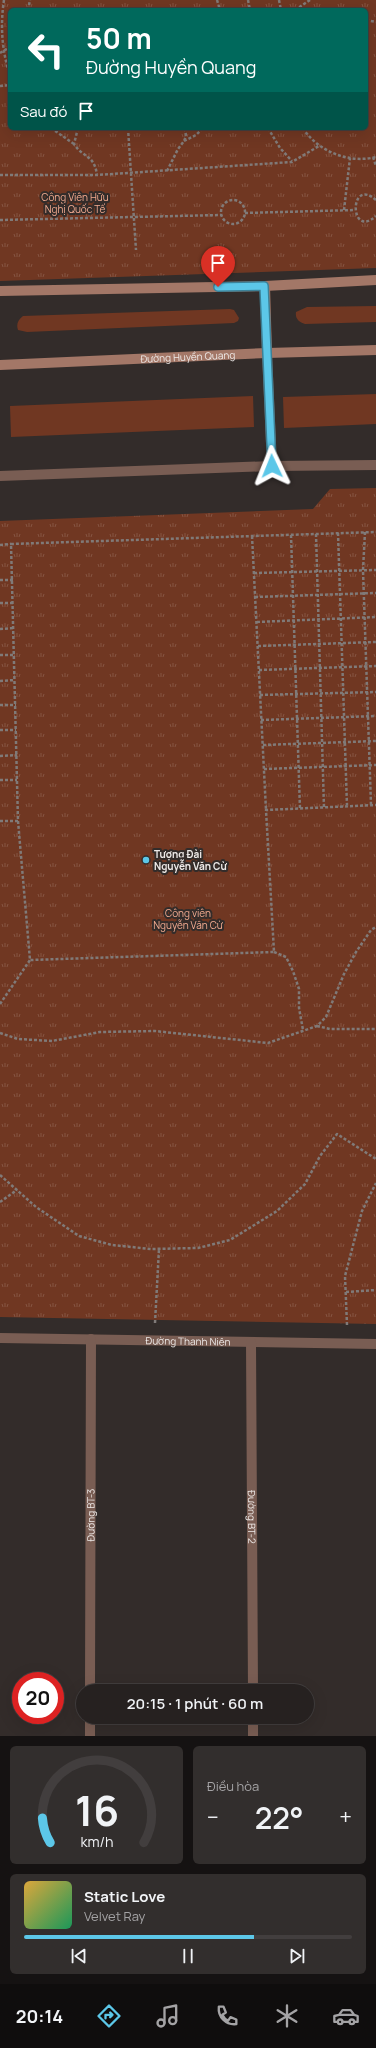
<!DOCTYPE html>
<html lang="vi">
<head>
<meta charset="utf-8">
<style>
	body { margin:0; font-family:Manrope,sans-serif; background:#322e2d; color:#f1f3f6; height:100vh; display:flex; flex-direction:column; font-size:15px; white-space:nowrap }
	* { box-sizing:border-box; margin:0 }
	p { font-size:13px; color:#a4a3a5 }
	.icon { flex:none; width:22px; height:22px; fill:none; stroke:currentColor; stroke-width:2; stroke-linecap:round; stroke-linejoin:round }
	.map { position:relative; height:1736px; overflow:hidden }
	.panel { display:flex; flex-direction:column; gap:10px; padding:10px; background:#151212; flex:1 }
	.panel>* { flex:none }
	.banner { position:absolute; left:8px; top:8px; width:360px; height:122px; border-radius:6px; box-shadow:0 4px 16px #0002,0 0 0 1px #423e3e; background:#00695c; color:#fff; overflow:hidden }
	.speed { position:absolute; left:12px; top:1672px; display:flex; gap:8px; font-size:20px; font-weight:700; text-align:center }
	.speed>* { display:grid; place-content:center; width:52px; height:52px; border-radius:50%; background:#262120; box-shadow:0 4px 16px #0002,0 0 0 1px #423e3e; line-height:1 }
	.speed .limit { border:6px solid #d22; background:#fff; color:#111 }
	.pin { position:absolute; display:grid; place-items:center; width:34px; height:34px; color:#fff; margin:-41px -17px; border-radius:50% 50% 50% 0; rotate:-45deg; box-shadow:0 0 4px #0007 }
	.pin .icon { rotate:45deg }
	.me { position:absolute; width:44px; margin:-22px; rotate:358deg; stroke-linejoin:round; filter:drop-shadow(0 0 3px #0008) }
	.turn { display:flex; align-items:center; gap:14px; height:84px; padding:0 12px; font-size:18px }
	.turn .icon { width:52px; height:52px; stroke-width:2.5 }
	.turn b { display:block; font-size:28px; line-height:34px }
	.then { display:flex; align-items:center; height:38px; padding:0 12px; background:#0003; gap:8px; font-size:15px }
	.big { font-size:30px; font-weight:600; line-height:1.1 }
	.panel .widget { flex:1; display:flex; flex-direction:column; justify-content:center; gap:6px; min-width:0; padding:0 14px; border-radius:6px; background:#322e2d }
	.panel .dial { align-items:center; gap:0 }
	.dial svg { height:104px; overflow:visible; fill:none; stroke:#423e3e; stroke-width:7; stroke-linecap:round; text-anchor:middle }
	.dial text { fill:#f1f3f6; stroke:none }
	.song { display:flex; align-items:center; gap:12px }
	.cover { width:48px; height:48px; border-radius:6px; background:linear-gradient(135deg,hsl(40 70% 55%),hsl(150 70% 35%)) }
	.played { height:4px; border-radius:2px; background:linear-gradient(90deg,#5cc7e8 70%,#423e3e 70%) }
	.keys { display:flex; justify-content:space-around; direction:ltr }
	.heat { display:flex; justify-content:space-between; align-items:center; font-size:22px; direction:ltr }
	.panel .tiles { flex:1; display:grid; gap:10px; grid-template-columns:1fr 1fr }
	.widget:last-child { grid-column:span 2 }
	.trip { position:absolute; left:76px; top:1684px; width:238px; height:40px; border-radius:20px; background:#262120; box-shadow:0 4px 16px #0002,0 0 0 1px #423e3e; font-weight:600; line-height:40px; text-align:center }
	.tabs { display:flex; height:64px; justify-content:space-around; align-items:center; background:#0f0d0d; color:#a4a3a5 }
	.tabs .icon { width:28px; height:28px }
	.tabs .active { color:#5cc7e8 }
	.tabs b { font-size:18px; color:#f1f3f6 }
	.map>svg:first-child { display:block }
	.grass { fill:#703722 }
	.park { fill:url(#park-tufts); fill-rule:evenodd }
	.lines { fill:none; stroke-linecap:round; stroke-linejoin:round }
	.path { stroke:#807a78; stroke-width:2.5; stroke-dasharray:3 2; stroke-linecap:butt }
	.lane { stroke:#795d53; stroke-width:10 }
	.street { stroke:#795d53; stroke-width:10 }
	.secondary { stroke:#a37767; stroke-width:10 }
	.route-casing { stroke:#3c8197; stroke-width:10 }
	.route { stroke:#5cc7e8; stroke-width:7 }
	.poi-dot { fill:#5cc7e8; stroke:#332c2a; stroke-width:1.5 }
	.labels { text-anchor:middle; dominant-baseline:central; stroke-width:4; stroke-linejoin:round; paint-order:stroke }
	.park-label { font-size:10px; fill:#f5ac91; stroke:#332c2a }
	.street-label { font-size:10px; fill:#eeeae8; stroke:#332c2a }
	.poi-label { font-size:10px; font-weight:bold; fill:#eeeae8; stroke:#332c2a; text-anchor:start }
</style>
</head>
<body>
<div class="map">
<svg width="376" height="1736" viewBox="0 0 376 1736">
	<defs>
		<pattern id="park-tufts" width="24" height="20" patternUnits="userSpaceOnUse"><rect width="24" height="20" fill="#703722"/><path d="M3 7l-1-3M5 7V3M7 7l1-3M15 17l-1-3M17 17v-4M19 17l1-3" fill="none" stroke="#855442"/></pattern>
	</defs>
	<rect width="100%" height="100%" fill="#332c2a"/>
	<!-- grass -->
	<path class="grass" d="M376 306V322L305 324C299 322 295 319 296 312L307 307Z
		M230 309 234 310 239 318 238 321 234 323 27 332 18 330C16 324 18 320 23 316Z
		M376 394V424L284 428 283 397Z
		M253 396 254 427 11 437 10 406Z"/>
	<!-- park -->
	<path class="park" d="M0 0H376V268L0 281ZM10 10H366V128H10Z
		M376 488V1324L0 1317V521L313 509 330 489Z"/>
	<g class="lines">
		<!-- path -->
		<path class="path" d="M4 0C0 26 2 51 10 76
			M217 0 220 10
			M248 0 250 10
			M279 0 281 10
			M28 10 30 0
			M295 10 310 0
			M366 20 376 22
			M0 53 10 47
			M0 86 10 85
			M51 128 74 144
			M78 128 74 144C84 159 94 154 97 175
			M112 128H133
			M128 128 136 250
			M268 128 280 148 292 161
			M303 128C317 151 349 164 376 157
			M184 141 196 135 203 128
			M373 157 376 166
			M167 171 178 149 184 141 186 136 185 128
			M0 175H97L292 162 319 146
			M221 212a12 12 0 1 1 24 0a12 12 0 1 1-24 0Z
			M376 200C349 176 349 240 376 216
			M344 210 350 158
			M245 213 355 210
			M0 220 221 215
			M365 532 363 570 371 805
			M338 533 347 806
			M316 534 324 808
			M291 535 300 809
			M252 536 266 810
			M0 545 11 544
			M254 573 376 570
			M0 580H13
			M255 597 376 593
			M0 603H13
			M257 622 376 617
			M0 629 14 628
			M258 646 376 642
			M0 655H14
			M259 670 376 666
			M0 681 15 680
			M260 695 376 692
			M0 705H16
			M261 720 376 716
			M0 730H16
			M263 745 376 741
			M0 756 17 755
			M264 769 376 765
			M0 780H17
			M0 821H18L11 544 376 532
			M18 821 30 960 274 952 266 810 376 805
			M274 952 286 957 293 971 299 989V1008L303 1030
			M0 1004 30 960
			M317 1026 330 1029H376
			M0 1033 18 1039 52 1041 100 1032 155 1031 268 1043 317 1026 326 1017 344 974 356 952 371 930 376 927
			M0 1175 36 1207 79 1236 112 1245 151 1249 198 1248 230 1240 277 1211 305 1184 320 1156 337 1134 376 1159
			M0 1202 17 1190
			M346 1292 376 1290
			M155 1323 159 1249
			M347 1325 345 1276 362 1211 376 1183"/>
		<!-- lane -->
		<path class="lane" d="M267 353 272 466
			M0 476 272 466 376 465"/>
		<!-- street -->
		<g class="street">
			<path id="s1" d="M0 1338 376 1344"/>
			<path id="s2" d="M251 1342 253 1691"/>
			<path id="s3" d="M90 1691 91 1339"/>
			<path d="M253 1717V1736"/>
			<path d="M90 1736V1717"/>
		</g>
		<!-- secondary -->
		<g class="secondary">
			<path d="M265 286 267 353"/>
			<path d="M0 291 265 286 376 280"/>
			<path id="s4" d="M0 365 267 353 376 350"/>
		</g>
	</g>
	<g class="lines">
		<defs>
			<path id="route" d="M218 287 264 286 272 466"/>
		</defs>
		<!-- route casing -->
		<use href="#route" class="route-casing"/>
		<!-- route -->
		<use href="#route" class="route"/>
	</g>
	<!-- markers -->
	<circle class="poi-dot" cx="146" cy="860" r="4"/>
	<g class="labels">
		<!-- park labels -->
		<g class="park-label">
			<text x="75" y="197">Công Viên Hữu<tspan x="75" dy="12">Nghị Quốc Tế</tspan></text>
			<text x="188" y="913">Công viên<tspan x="188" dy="12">Nguyễn Văn Cừ</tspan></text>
		</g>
		<!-- street labels -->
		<g class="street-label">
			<text stroke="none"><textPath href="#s4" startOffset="188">Đường Huyền Quang</textPath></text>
			<text stroke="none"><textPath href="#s1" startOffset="188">Đường Thanh Niên</textPath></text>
			<text stroke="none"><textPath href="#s3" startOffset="176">Đường BT-3</textPath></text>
			<text stroke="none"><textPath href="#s2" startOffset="175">Đường BT-2</textPath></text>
		</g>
		<!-- poi labels -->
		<g class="poi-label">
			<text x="154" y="854">Tượng Đài<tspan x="154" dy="12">Nguyễn Văn Cừ</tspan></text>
		</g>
	</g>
</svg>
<div class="speed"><div class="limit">20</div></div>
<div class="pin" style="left:218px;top:287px;background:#d93025"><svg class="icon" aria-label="arrive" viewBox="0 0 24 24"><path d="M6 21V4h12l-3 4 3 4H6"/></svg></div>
<svg class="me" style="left:272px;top:466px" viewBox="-20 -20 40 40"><path d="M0-17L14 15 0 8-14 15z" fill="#5cc7e8" stroke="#fff" stroke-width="4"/></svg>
<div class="trip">20:15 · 1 phút · 60 m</div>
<div class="banner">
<div class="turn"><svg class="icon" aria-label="left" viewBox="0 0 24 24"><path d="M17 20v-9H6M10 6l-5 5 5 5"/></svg><div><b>50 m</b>Đường Huyền Quang</div></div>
<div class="then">Sau đó<svg class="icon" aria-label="arrive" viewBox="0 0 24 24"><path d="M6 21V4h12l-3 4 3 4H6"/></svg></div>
</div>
</div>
<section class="panel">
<div class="tiles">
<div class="widget dial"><svg viewBox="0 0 100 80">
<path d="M14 69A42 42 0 1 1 86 69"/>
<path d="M14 69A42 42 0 0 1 8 50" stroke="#5cc7e8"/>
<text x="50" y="56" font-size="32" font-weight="700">16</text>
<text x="50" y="72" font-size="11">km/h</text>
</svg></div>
<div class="widget"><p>Điều hòa</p>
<div class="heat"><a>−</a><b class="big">22°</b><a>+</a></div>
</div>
<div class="widget">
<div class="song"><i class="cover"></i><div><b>Static Love</b><p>Velvet Ray</p></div></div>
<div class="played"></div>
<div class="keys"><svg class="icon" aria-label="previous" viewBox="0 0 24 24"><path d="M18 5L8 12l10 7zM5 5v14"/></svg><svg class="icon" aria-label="pause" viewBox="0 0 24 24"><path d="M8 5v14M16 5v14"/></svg><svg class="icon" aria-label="next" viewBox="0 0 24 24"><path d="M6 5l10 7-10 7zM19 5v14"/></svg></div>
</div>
</div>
</section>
<nav class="tabs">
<b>20:14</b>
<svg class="icon active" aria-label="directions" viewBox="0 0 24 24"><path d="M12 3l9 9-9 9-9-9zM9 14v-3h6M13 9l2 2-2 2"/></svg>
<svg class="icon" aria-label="music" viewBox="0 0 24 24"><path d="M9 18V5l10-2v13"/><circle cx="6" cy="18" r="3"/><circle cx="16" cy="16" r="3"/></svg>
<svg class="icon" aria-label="phone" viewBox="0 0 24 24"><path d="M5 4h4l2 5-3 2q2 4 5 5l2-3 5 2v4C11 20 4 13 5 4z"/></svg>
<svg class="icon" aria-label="climate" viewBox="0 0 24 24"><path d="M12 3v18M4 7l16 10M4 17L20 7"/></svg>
<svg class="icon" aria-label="car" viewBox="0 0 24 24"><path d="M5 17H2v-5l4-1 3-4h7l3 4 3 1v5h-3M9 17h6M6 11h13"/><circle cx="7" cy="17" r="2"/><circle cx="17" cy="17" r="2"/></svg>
</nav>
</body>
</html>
